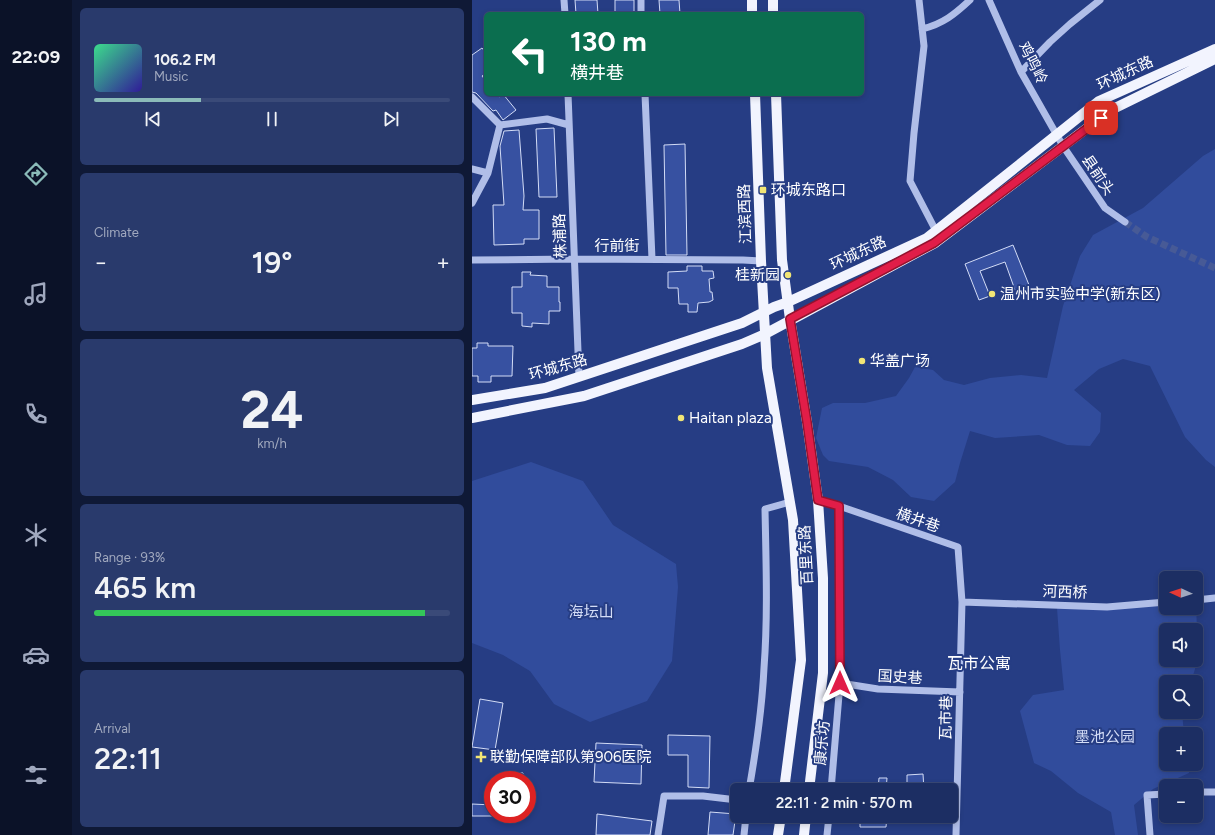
<!DOCTYPE html>
<html lang="en">
<head>
<meta charset="utf-8">
<style>
	body { margin:0; font-family:Figtree,"Noto Sans SC",sans-serif; background:#293a6c; color:#f1f3f6; height:100vh; display:flex; flex-direction:column; font-size:15px; white-space:nowrap }
	* { box-sizing:border-box; margin:0 }
	p { font-size:13px; color:#a0a8be }
	.icon { flex:none; width:22px; height:22px; fill:none; stroke:currentColor; stroke-width:2; stroke-linecap:round; stroke-linejoin:round }
	.map { position:relative; flex:1; overflow:hidden }
	.drawer { display:flex; flex-direction:column; gap:8px; padding:8px; background:#0f1936; width:400px }
	.drawer>* { flex:none }
	.banner { position:absolute; left:12px; top:12px; width:380px; height:84px; border-radius:6px; box-shadow:0 2px 6px #0003,0 0 0 1px #3a4a78; background:#0b6e4f; color:#fff; overflow:hidden }
	.needle { width:26px; rotate:273deg }
	.fabs { position:absolute; left:687px; top:571px; display:grid; gap:8px }
	.fabs a { display:grid; place-items:center; width:44px; height:44px; border-radius:6px; background:#1c2e63; box-shadow:0 2px 6px #0003,0 0 0 1px #3a4a78; font-size:20px }
	.speed { position:absolute; left:12px; top:771px; display:flex; gap:8px; font-size:20px; font-weight:700; text-align:center }
	.speed>* { display:grid; place-content:center; width:52px; height:52px; border-radius:50%; background:#1c2e63; box-shadow:0 2px 6px #0003,0 0 0 1px #3a4a78; line-height:1 }
	.speed .limit { border:6px solid #d22; background:#fff; color:#111 }
	.pin { position:absolute; display:grid; place-items:center; width:34px; height:34px; color:#fff; margin:-17px; border-radius:8px; box-shadow:0 2px 6px #0006 }
	.me { position:absolute; width:44px; margin:-22px; rotate:0deg; stroke-linejoin:round; filter:drop-shadow(0 0 3px #0008) }
	.turn { display:flex; align-items:center; gap:14px; height:84px; padding:0 20px; font-size:18px }
	.turn .icon { width:52px; height:52px; stroke-width:2.5 }
	.turn b { display:block; font-size:28px; line-height:34px }
	.big { font-size:30px; font-weight:600; line-height:1.1 }
	.drawer .widget { flex:1; display:flex; flex-direction:column; justify-content:center; gap:6px; min-width:0; padding:0 14px; border-radius:6px; background:#293a6c }
	.drawer .dial { align-items:center; gap:0 }
	.dial b { font-size:52px; line-height:1 }
	.song { display:flex; align-items:center; gap:12px }
	.cover { width:48px; height:48px; border-radius:6px; background:linear-gradient(135deg,hsl(150 70% 55%),hsl(250 70% 35%)) }
	.played { height:4px; border-radius:2px; background:linear-gradient(90deg,#8bbbb9 30%,#3a4a78 30%) }
	.keys { display:flex; justify-content:space-around; direction:ltr }
	.heat { display:flex; justify-content:space-between; align-items:center; font-size:22px; direction:ltr }
	.charge { height:6px; border-radius:3px; background:linear-gradient(90deg,#34c759 93%,#3a4a78 0) }
	.trip { position:absolute; left:258px; top:783px; width:228px; height:40px; border-radius:6px; background:#1c2e63; box-shadow:0 2px 6px #0003,0 0 0 1px #3a4a78; font-weight:600; line-height:40px; text-align:center }
	main { display:flex; flex:1; min-height:0 }
	.dock { display:flex; flex-direction:column; width:72px; justify-content:space-around; align-items:center; background:#0b1228; color:#a0a8be }
	.dock .icon { width:28px; height:28px }
	.dock .active { color:#8bbbb9 }
	.dock b { font-size:18px; color:#f1f3f6 }
	.map>svg:first-child { display:block }
	.green { fill:#314c9c; fill-rule:evenodd }
	.building { fill:#3751a1; stroke:#d3dcf6 }
	.lines { fill:none; stroke-linecap:round; stroke-linejoin:round }
	.minor-tunnel { stroke:#475a96; stroke-width:7; stroke-dasharray:7 3.5; stroke-linecap:butt }
	.minor { stroke:#b0bee8; stroke-width:7 }
	.major { stroke:#f2f4fe; stroke-width:10 }
	.route-casing { stroke:#92132f; stroke-width:10 }
	.route { stroke:#e11d48; stroke-width:7 }
	.poi-dot { fill:#f1e575; stroke:#263d84; stroke-width:1.5 }
	.labels { text-anchor:middle; dominant-baseline:central; stroke-width:4; stroke-linejoin:round; paint-order:stroke }
	.street-label { font-size:15px; fill:#fff; stroke:#263d84 }
	.poi-label { font-size:15px; fill:#fff; stroke:#263d84; text-anchor:start }
	.park-label { font-size:15px; fill:#d3dcf6; stroke:#263d84 }
	.neighbourhood-label { font-size:16px; fill:#fff; stroke:#263d84 }
</style>
</head>
<body>
<main>
<nav class="dock">
<b>22:09</b>
<svg class="icon active" aria-label="directions" viewBox="0 0 24 24"><path d="M12 3l9 9-9 9-9-9zM9 14v-3h6M13 9l2 2-2 2"/></svg>
<svg class="icon" aria-label="music" viewBox="0 0 24 24"><path d="M9 18V5l10-2v13"/><circle cx="6" cy="18" r="3"/><circle cx="16" cy="16" r="3"/></svg>
<svg class="icon" aria-label="phone" viewBox="0 0 24 24"><path d="M5 4h4l2 5-3 2q2 4 5 5l2-3 5 2v4C11 20 4 13 5 4z"/></svg>
<svg class="icon" aria-label="climate" viewBox="0 0 24 24"><path d="M12 3v18M4 7l16 10M4 17L20 7"/></svg>
<svg class="icon" aria-label="car" viewBox="0 0 24 24"><path d="M5 17H2v-5l4-1 3-4h7l3 4 3 1v5h-3M9 17h6M6 11h13"/><circle cx="7" cy="17" r="2"/><circle cx="17" cy="17" r="2"/></svg>
<svg class="icon" aria-label="filters" viewBox="0 0 24 24"><path d="M4 7h16M4 17h16"/><circle cx="9" cy="7" r="2"/><circle cx="15" cy="17" r="2"/></svg>
</nav>
<section class="drawer">
<div class="widget">
<div class="song"><i class="cover"></i><div><b>106.2 FM</b><p>Music</p></div></div>
<div class="played"></div>
<div class="keys"><svg class="icon" aria-label="previous" viewBox="0 0 24 24"><path d="M18 5L8 12l10 7zM5 5v14"/></svg><svg class="icon" aria-label="pause" viewBox="0 0 24 24"><path d="M8 5v14M16 5v14"/></svg><svg class="icon" aria-label="next" viewBox="0 0 24 24"><path d="M6 5l10 7-10 7zM19 5v14"/></svg></div>
</div>
<div class="widget"><p>Climate</p>
<div class="heat"><a>−</a><b class="big">19°</b><a>+</a></div>
</div>
<div class="widget dial"><b>24</b><p>km/h</p></div>
<div class="widget"><p>Range · 93%</p><b class="big">465 km</b><div class="charge"></div></div>
<div class="widget"><p>Arrival</p><b class="big">22:11</b></div>
</section>
<div class="map">
<svg width="743" height="835" viewBox="0 0 743 835">
	<rect width="100%" height="100%" fill="#263d84"/>
	<!-- green -->
	<path class="green" d="M743 149V467L734 460 713 437 678 366 651 359 627 369 602 390 629 413 628 432 618 446 595 445 567 435 523 438 498 431 488 463 483 482 462 501 439 497 421 480 396 467 357 461 351 455 344 438 350 408 361 403H393L424 396 437 378 443 367 461 370 472 380 492 385 518 378 549 375 575 378 591 306 608 256 621 235 671 208 731 156Z
		M59 462 111 481 141 525 204 564 206 587 200 661 175 701 118 722 82 704 58 671 31 655 0 643V481Z
		M694 602V608H724V602L726 659 719 682H694V712H710L712 734H694V764H716L717 773 681 789 662 805 666 835H643L639 812 606 793 579 771 562 763 548 711 561 695 592 690 588 650 585 608ZM694 630H724V660H694Z"/>
	<!-- building -->
	<path class="building" d="M103 0H125L126 14H104Z
		M143 0H162V14H143Z
		M187 0H207L208 14H188Z
		M10 48 14 53V73L10 76 14 81V94H24L27 97 31 94 44 110 31 120 24 110 21 111 4 93 0 92V55Z
		M82 128 85 197H67L64 129Z
		M47 130 52 196 51 210H67V239H52V244L22 245 21 205H32L28 146 32 131Z
		M213 144 215 255H194L192 145Z
		M541 245 557 285 543 290 533 262 508 271 518 296 507 300 493 264Z
		M215 266H230V271H241L242 278 237 279 238 292H240L241 300 237 302 226 303 225 312H216V304H207L206 288H196V272L215 271Z
		M50 272H59L58 275 75 276V287H87V302H88V311H77V324L60 323V327L50 326V313H40V287H50Z
		M5 343H16V346H41L40 376H19V382H6V376H0V348H5Z
		M8 699 31 703 23 750 0 747Z
		M196 735 238 736 237 788 216 787V755H196Z
		M124 743 170 745 169 784 122 782Z
		M36 772 51 773V780H35Z
		M451 774 452 790H435V775Z
		M407 778H415L414 790H406Z
		M0 804 21 805V816H0Z
		M238 812 264 814 261 835H236Z
		M125 814 180 821 178 835H124Z
		M388 816H415L414 827H388Z"/>
	<g class="lines">
		<!-- minor-tunnel -->
		<path class="minor-tunnel" d="M653 222 675 237 743 268"/>
		<!-- minor -->
		<path class="minor" d="M92 0 93 14
			M169 0V14
			M447 0 452 46 442 133 438 181 464 231
			M517 0 549 72 591 146 633 208 653 222
			M450 29C471 24 483 14 498 0
			M549 72 578 42 598 24 628 0
			M96 94 107 377
			M173 94 180 259
			M0 97 28 125 16 173
			M28 125 75 119 97 125
			M0 169 16 173 0 203
			M0 260 102 259 271 260 289 261
			M346 500 367 506 486 547 490 602 484 835
			M724 600 743 598
			M490 602 635 607 694 602
			M368 683 406 689 488 692
			M277 790C284 750 290 709 292 668 296 615 294 562 293 509L318 502
			M359 790 368 683 367 506
			M724 792H743
			M186 835 192 796H231L265 800
			M272 835 274 816
			M355 835 357 816
			M678 835 675 795 694 794"/>
		<!-- major -->
		<path class="major" d="M280 0V14
			M301 0V14
			M283 94 289 261 295 368 321 520 329 660 312 790
			M304 94 310 260 318 319 335 422 346 500 351 578V673L337 790
			M0 400 73 388 270 323 302 307 316 302 455 238 627 101 743 49
			M0 418 112 396 270 344 293 334 463 243 639 110 743 59
			M306 835 309 816
			M332 835 334 816"/>
	</g>
	<g class="lines">
		<defs>
			<path id="route" d="M368 683 367 506 346 500 335 422 318 319 462 243 629 118"/>
		</defs>
		<!-- route casing -->
		<use href="#route" class="route-casing"/>
		<!-- route -->
		<use href="#route" class="route"/>
	</g>
	<!-- markers -->
	<g class="poi-dot">
		<rect x="287" y="186" width="8" height="8" rx="2"/>
		<circle cx="316" cy="275" r="4"/>
		<circle cx="520" cy="294" r="4"/>
		<circle cx="390" cy="361" r="4"/>
		<circle cx="209" cy="418" r="4"/>
		<path d="M7 751h4v4h4v4h-4v4h-4v-4h-4v-4h4z"/>
	</g>
	<g class="labels">
		<!-- street labels -->
		<g class="street-label">
			<text transform="translate(561 63) rotate(63)">鸡鸣岭</text>
			<text transform="translate(653 73) rotate(-25)">环城东路</text>
			<text transform="translate(626 175) rotate(56)">县前头</text>
			<text transform="translate(273 214) rotate(-92)">江滨西路</text>
			<text transform="translate(88 236) rotate(-92)">株浦路</text>
			<text x="145" y="246">行前街</text>
			<text transform="translate(386 253) rotate(-25)">环城东路</text>
			<text transform="translate(86 367) rotate(-16)">环城东路</text>
			<text transform="translate(446 520) rotate(19)">横井巷</text>
			<text transform="translate(334 555) rotate(-93)">百里东路</text>
			<text transform="translate(593 592) rotate(2)">河西桥</text>
			<text transform="translate(428 677) rotate(3)">国史巷</text>
			<text transform="translate(474 718) rotate(-89)">瓦市巷</text>
			<text transform="translate(350 743) rotate(-85)">康乐坊</text>
		</g>
		<!-- poi labels -->
		<g class="poi-label">
			<text x="299" y="190">环城东路口</text>
			<text x="308" y="275" text-anchor="end">桂新园</text>
			<text x="528" y="294">温州市实验中学(新东区)</text>
			<text x="398" y="361">华盖广场</text>
			<text x="217" y="418">Haitan plaza</text>
			<text x="18" y="757">联勤保障部队第906医院</text>
		</g>
		<!-- park labels -->
		<g class="park-label">
			<text x="119" y="612">海坛山</text>
			<text x="633" y="737">墨池公园</text>
		</g>
		<!-- neighbourhood labels -->
		<g class="neighbourhood-label">
			<text x="507" y="663">瓦市公寓</text>
		</g>
	</g>
</svg>
<div class="fabs">
<a><svg class="needle" viewBox="-14 -14 28 28"><path d="M0-13l5 13h-10z" fill="#e53935"/><path d="M0 13l5-13h-10z" fill="#a0a8be"/></svg></a>
<a><svg class="icon" aria-label="sound" viewBox="0 0 24 24"><path d="M4 9h4l5-4v14l-5-4H4zM17 9q2 3 0 6"/></svg></a>
<a><svg class="icon" aria-label="search" viewBox="0 0 24 24"><circle cx="10" cy="10" r="6"/><path d="M15 15l6 6"/></svg></a>
<a>+</a>
<a>−</a>
</div>
<div class="speed"><div class="limit">30</div></div>
<div class="pin" style="left:629px;top:118px;background:#d93025"><svg class="icon" aria-label="arrive" viewBox="0 0 24 24"><path d="M6 21V4h12l-3 4 3 4H6"/></svg></div>
<svg class="me" style="left:368px;top:683px" viewBox="-20 -20 40 40"><path d="M0-17L14 15 0 8-14 15z" fill="#e11d48" stroke="#fff" stroke-width="4"/></svg>
<div class="trip">22:11 · 2 min · 570 m</div>
<div class="banner">
<div class="turn"><svg class="icon" aria-label="left" viewBox="0 0 24 24"><path d="M17 20v-9H6M10 6l-5 5 5 5"/></svg><div><b>130 m</b>横井巷</div></div>
</div>
</div>
</main>
</body>
</html>
